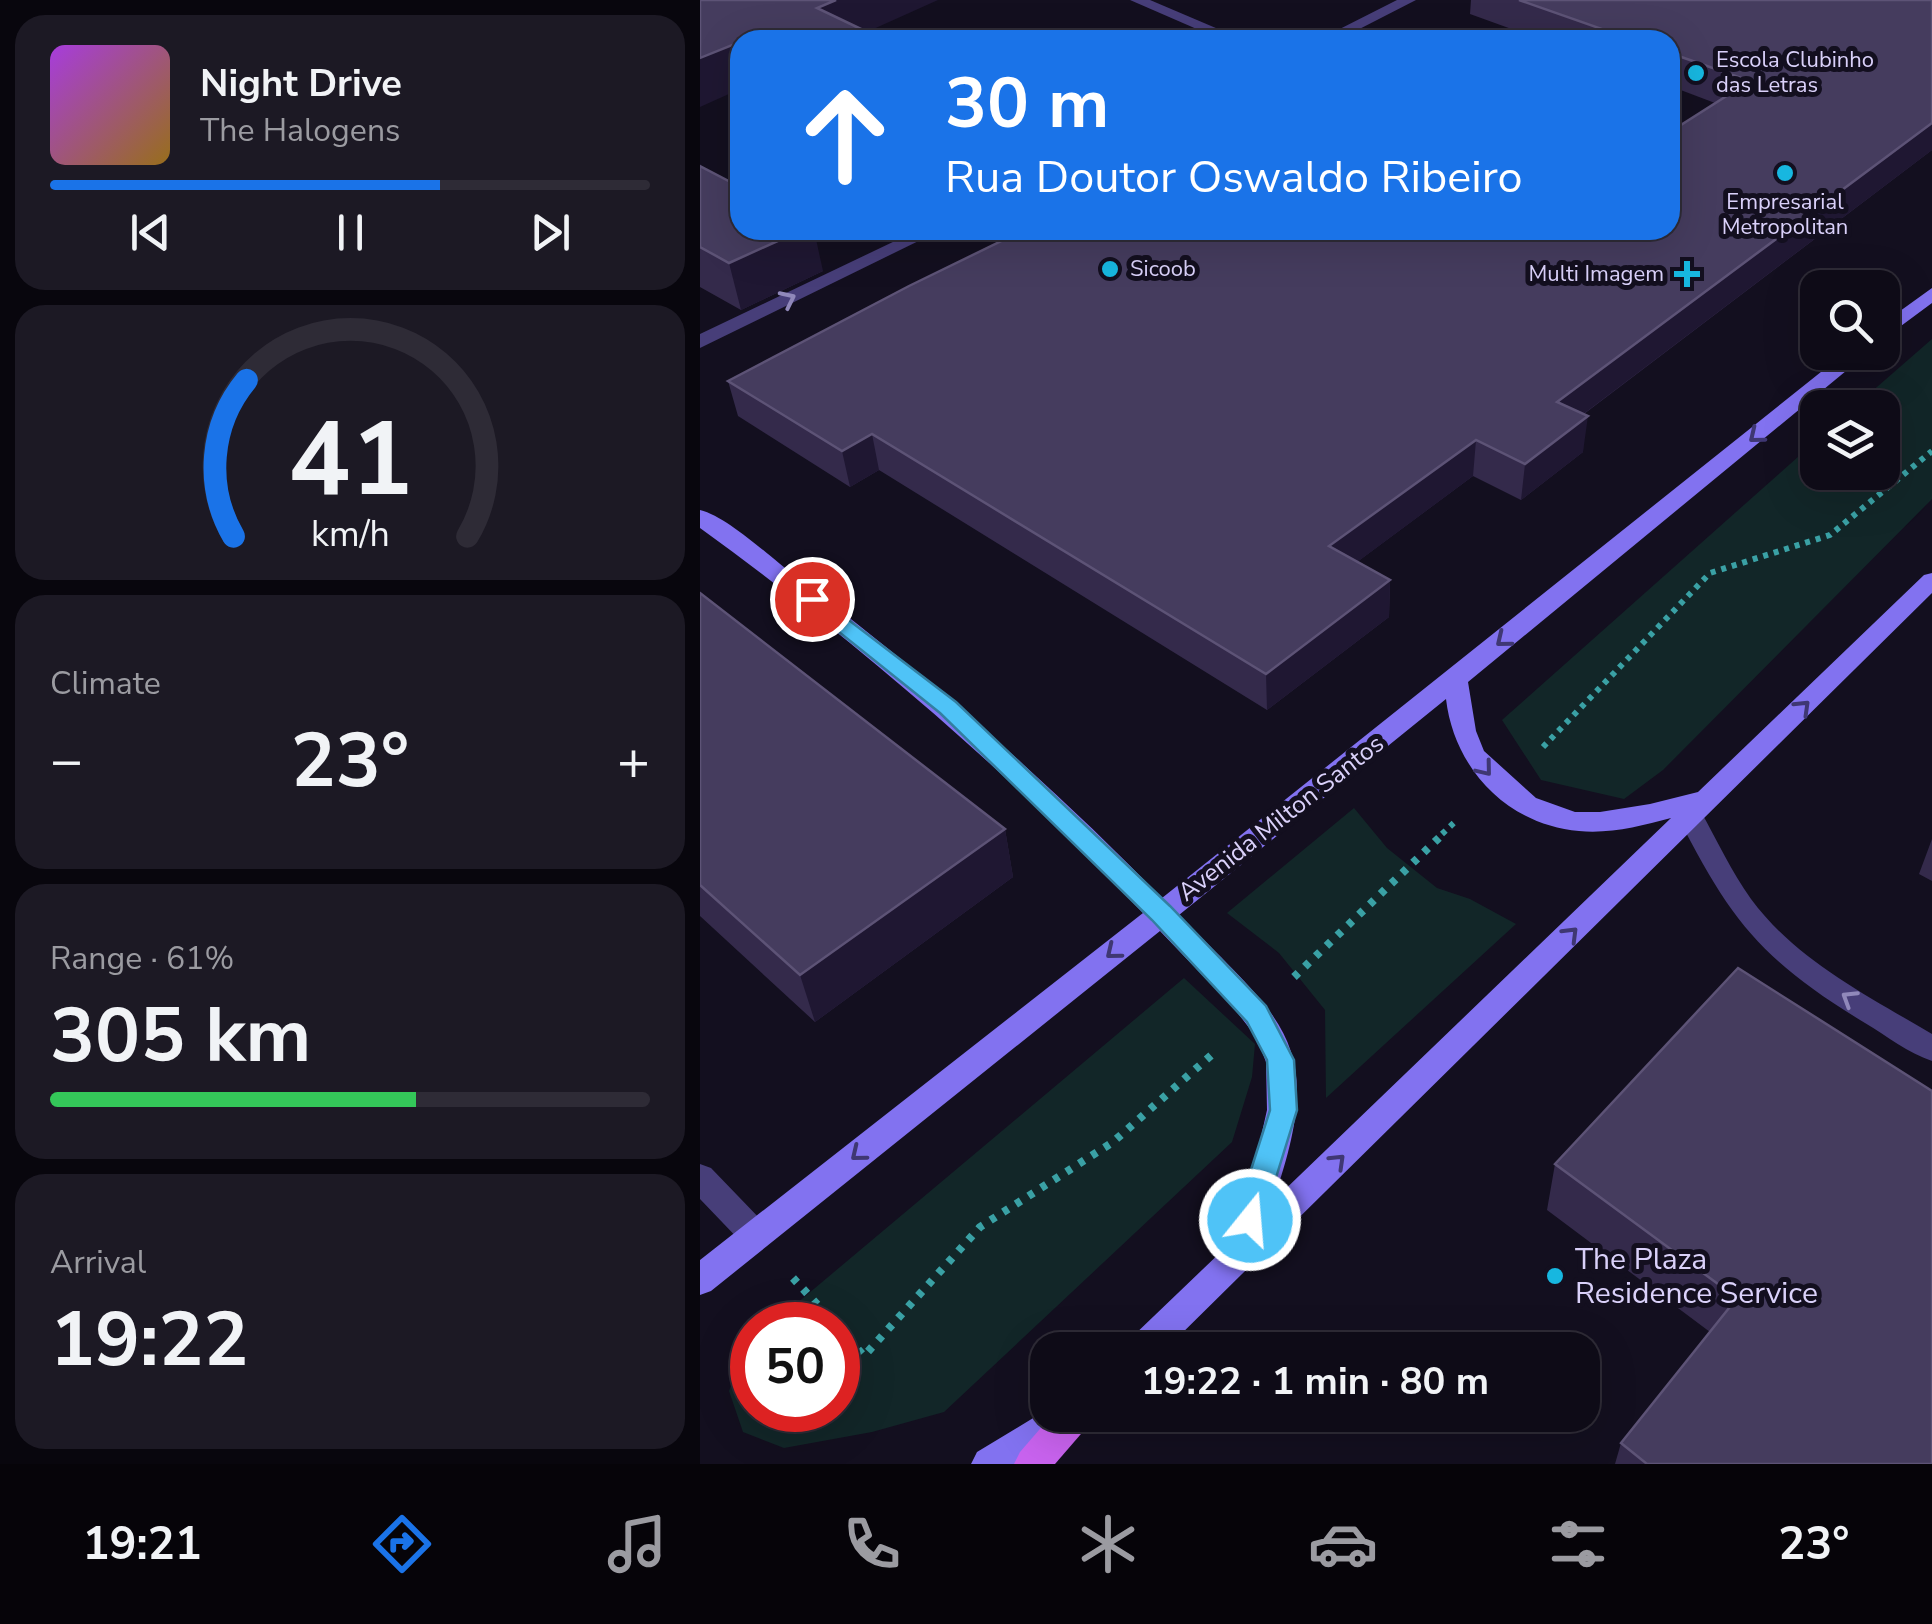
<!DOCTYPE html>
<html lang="en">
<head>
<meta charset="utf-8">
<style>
	body { margin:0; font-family:"Nunito Sans",sans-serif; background:#1c1924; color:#f1f3f6; height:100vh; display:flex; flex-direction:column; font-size:38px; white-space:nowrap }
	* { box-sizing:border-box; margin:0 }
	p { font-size:32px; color:#9b9ba1 }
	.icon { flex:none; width:55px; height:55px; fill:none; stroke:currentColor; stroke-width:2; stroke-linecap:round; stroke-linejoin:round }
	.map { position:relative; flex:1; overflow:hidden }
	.sheet { display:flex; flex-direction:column; gap:15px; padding:15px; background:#08060d; width:700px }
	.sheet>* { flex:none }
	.guide { position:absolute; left:30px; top:30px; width:950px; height:210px; border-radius:30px; box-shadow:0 10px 40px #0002,0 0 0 2px #2e2b36; background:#1a73e8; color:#fff; overflow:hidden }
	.buttons { position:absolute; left:1100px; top:270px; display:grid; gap:20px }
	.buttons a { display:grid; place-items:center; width:100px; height:100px; border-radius:20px; background:#0e0b17; box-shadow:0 10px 40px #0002,0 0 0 2px #2e2b36; font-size:50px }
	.speed { position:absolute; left:30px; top:1302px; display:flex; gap:20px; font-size:50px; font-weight:700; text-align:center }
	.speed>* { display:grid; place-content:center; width:130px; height:130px; border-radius:50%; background:#0e0b17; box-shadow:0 10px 40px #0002,0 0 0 2px #2e2b36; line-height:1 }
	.speed .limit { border:15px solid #d22; background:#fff; color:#111 }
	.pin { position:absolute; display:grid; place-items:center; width:85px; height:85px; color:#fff; margin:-42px; border:5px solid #fff; border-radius:50%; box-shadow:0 2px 10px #0007 }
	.me { position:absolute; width:110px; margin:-55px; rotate:17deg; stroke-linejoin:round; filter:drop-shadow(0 0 8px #0008) }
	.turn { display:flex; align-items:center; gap:35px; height:210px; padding:0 50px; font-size:45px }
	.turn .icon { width:130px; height:130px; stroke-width:2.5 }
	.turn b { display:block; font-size:70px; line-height:85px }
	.big { font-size:75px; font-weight:700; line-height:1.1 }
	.sheet .card { flex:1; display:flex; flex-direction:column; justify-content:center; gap:15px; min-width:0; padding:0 35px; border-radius:30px; background:#1c1924 }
	.sheet .dial { align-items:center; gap:0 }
	.dial svg { height:260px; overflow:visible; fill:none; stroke:#2e2b36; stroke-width:7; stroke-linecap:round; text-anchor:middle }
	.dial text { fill:#f1f3f6; stroke:none }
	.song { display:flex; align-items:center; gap:30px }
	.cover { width:120px; height:120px; border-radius:15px; background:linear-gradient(135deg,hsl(280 70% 55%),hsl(40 70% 35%)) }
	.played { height:10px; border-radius:5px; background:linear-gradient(90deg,#1a73e8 65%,#2e2b36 65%) }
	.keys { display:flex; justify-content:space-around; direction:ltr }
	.heat { display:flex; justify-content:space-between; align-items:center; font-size:55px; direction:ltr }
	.charge { height:15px; border-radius:8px; background:linear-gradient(90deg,#34c759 61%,#2e2b36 0) }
	.trip { position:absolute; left:330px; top:1332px; width:570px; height:100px; border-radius:30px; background:#0e0b17; box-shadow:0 10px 40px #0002,0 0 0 2px #2e2b36; font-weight:700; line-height:100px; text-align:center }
	.tab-bar { display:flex; height:160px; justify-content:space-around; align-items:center; background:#060409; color:#9b9ba1 }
	.tab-bar .icon { width:70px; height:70px }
	.tab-bar .active { color:#1a73e8 }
	.tab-bar b { font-size:45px; color:#f1f3f6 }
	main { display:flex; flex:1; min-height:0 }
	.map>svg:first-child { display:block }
	.green { fill:#122628 }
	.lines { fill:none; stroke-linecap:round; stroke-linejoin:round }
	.path-far1 { stroke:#3aa1a5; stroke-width:6; stroke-dasharray:5 6; stroke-linecap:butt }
	.path { stroke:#3aa1a5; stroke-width:8; stroke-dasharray:6 9; stroke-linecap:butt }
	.lane { fill:#473e79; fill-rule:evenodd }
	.street { fill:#473e79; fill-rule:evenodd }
	.secondary { fill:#8272f0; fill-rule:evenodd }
	.primary { fill:#c963ef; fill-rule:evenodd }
	.wall { fill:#342a4b }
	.shaded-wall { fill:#1f1732 }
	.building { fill:#453c5e; stroke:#5d5376; stroke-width:2.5 }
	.oneway { stroke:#9088ba }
	.oneway2 { stroke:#3f3773 }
	.route { fill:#4fc3f7; stroke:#337fa1; stroke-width:2.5 }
	.poi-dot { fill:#17b7e0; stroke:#130f1f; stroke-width:4 }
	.labels { text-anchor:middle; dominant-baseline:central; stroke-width:10; stroke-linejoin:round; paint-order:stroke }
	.far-poi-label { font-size:22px; fill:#dad1fa; stroke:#130f1f; text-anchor:start }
	.street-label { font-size:25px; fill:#dad1fa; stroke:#130f1f }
	.near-poi-label { font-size:30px; fill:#dad1fa; stroke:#130f1f; text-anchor:start }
</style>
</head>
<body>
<main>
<section class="sheet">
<div class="card">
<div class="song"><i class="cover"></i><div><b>Night Drive</b><p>The Halogens</p></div></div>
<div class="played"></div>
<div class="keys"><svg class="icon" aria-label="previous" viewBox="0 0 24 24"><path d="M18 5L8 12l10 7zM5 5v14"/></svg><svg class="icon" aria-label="pause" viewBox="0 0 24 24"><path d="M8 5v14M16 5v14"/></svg><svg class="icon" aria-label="next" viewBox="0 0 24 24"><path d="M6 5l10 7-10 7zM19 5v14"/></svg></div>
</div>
<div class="card dial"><svg viewBox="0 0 100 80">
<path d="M14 69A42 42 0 1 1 86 69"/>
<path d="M14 69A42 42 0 0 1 18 21" stroke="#1a73e8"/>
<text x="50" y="56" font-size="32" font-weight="700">41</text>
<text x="50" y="72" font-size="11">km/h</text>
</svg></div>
<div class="card"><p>Climate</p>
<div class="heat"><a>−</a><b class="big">23°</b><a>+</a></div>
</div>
<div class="card"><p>Range · 61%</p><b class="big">305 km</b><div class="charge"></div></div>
<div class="card"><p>Arrival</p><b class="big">19:22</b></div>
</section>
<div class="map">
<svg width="1232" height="1464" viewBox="0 0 1232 1464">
	<rect width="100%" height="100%" fill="#130f1f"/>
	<!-- green -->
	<path class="green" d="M1232 339V499L963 770 924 799 841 780 802 720 1117 440 1118 472H1182V408L1154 407Z
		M654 808 687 848 737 888 770 899 816 924 626 1098 625 1010 579 953 527 913Z
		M484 978 555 1044 552 1077 532 1142 244 1412 172 1432 84 1448 43 1432 29 1391 47 1344 52 1340V1410H138V1325H71Z"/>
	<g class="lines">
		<!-- path-far1 -->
		<path class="path-far1" d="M843 747 1010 573 1130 535 1232 451
			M742 834 758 819"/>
		<!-- path -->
		<path class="path" d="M594 977 745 832
			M93 1278 136 1325
			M138 1327 164 1356 280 1227 413 1142 516 1051"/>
		<!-- lane -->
		<path class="lane" d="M430 0H450L544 40H522Z"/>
		<!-- street -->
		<path class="street" d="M697 0H716L638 40H618Z
			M218 230H241L0 348V334Z
			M991 807 1000 810C1017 840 1031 871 1051 899 1096 960 1168 996 1232 1034V1061C1208 1053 1187 1036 1165 1023 1064 962 1031 922 978 817L982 810Z
			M0 1164 11 1168 67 1226 72 1236 67 1246 56 1250 45 1246 0 1199Z"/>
		<!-- secondary -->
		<path class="secondary" d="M1232 288V303L1182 340V324Z
			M1146 352H1169L768 682 776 731 784 751 836 798 875 812H900L950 804 998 792 1224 575 1232 573V593L465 1350H425L430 1339 526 1247 556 1159 567 1110 566 1062 557 1038 533 1007 460 931 11 1291 0 1295V1260L443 913C307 771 159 643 0 528V510C28 517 70 557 94 575 225 674 348 781 462 898ZM746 699C754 768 807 825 879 831 910 834 941 826 971 818L573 1201C628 1044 585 1023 479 915Z
			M348 1409V1415H387L382 1427 321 1464H271L277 1452Z"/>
		<!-- primary -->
		<path class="primary" d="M352 1415H392L387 1427 355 1464H314L320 1452Z"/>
	</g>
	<!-- wall -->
	<path class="wall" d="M771 0H1232V150L884 414 883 452 821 500 773 476 657 562 690 580 689 617 567 710 179 470 150 487 38 416 28 381 970 230 1015 103 970 86V40H842L770 14Z
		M0 166 123 271 41 310 0 287Z
		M0 593 305 829 313 877 115 1022 0 916Z
		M1232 839V881L1219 874Z
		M1038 968 1232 1464H915L921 1443 1010 1332 847 1210 855 1164Z"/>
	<!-- shaded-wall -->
	<path class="shaded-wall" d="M136 0H238L149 40 117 8Z
		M39 42 40 89 0 107V58Z
		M1232 123V150L853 437 857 402Z
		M102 230H114L123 271 41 310 29 263Z
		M888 416 883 452 821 500 825 464Z
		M172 434 179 470 150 487 142 451Z
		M776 440 773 476 629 583V546Z
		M690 580 689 617 567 710 566 674Z
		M305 829 313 877 115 1022 100 975Z"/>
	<!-- building -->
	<path class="building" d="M0 0H136L117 8 184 40H40V42L0 58Z
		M819 0H1232V123L857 402 888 416 825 464 776 440 629 546 690 580 566 674 172 434 142 451 28 381 209 286 324 230H970V132L1050 81 970 53V40H933Z
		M0 166 40 187V230H102L29 263 0 247Z
		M0 593 305 829 100 975 0 885Z
		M1038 968 1232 1091V1464H947L921 1443 1037 1298 855 1164Z"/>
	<!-- one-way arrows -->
	<defs><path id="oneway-chevron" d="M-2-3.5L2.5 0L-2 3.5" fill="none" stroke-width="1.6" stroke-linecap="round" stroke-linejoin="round" transform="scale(2.5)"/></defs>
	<g class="oneway">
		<use href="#oneway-chevron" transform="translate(88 299) rotate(-26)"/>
		<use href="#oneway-chevron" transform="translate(1149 998) rotate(-148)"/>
	</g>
	<g class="oneway2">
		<use href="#oneway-chevron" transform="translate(1056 436) rotate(141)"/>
		<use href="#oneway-chevron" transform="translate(803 640) rotate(141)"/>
		<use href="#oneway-chevron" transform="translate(1103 707) rotate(-44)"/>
		<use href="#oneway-chevron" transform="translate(785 769) rotate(51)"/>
		<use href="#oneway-chevron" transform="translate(871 934) rotate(-45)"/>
		<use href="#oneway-chevron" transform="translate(413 952) rotate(141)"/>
		<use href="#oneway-chevron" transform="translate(158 1154) rotate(141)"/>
		<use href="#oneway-chevron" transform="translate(638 1161) rotate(-44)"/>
	</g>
	<!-- route -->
	<path class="route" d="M112 592 256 702 470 906 566 1006 594 1060 597 1110 560 1229 550 1233 539 1229 535 1220 570 1110 567 1060 547 1022 452 920 240 713 104 604 101 599 104 594Z"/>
	<!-- markers -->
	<g class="poi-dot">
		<circle cx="996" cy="73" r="10"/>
		<circle cx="1085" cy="173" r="10"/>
		<circle cx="410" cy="269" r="10"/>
		<path d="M982 259h10v10h10v10h-10v10h-10v-10h-10v-10h10z"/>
		<circle cx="855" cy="1276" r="10"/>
	</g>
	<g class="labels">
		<!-- far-poi labels -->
		<g class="far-poi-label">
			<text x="1016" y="60">Escola Clubinho<tspan x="1016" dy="25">das Letras</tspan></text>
			<text x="1085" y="202" text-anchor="middle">Empresarial<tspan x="1085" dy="25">Metropolitan</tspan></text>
			<text x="430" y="269">Sicoob</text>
			<text x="964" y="274" text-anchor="end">Multi Imagem</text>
		</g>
		<!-- street labels -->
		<g class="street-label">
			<text transform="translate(581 818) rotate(-38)">Avenida Milton Santos</text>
		</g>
		<!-- near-poi labels -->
		<g class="near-poi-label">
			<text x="875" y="1259">The Plaza<tspan x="875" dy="34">Residence Service</tspan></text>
		</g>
	</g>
</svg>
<div class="buttons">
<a><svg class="icon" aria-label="search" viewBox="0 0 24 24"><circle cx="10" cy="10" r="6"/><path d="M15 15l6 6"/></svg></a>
<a><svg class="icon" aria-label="layers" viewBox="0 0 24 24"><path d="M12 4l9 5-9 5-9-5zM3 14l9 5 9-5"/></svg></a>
</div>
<div class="speed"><div class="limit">50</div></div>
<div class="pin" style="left:112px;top:599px;background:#d93025"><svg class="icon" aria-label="arrive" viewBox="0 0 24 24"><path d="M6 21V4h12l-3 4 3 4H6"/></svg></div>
<svg class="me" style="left:550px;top:1220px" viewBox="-20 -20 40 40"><circle r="17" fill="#4fc3f7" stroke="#fff" stroke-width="3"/><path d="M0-11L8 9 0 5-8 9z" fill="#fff"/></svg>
<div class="trip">19:22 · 1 min · 80 m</div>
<div class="guide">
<div class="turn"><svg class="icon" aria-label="ahead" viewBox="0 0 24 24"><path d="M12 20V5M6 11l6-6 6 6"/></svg><div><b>30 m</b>Rua Doutor Oswaldo Ribeiro</div></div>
</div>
</div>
</main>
<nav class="tab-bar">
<b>19:21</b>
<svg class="icon active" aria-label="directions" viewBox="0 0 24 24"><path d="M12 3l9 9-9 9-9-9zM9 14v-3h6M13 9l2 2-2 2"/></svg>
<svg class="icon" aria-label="music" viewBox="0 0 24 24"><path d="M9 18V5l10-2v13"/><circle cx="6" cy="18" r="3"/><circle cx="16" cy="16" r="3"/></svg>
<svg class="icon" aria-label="phone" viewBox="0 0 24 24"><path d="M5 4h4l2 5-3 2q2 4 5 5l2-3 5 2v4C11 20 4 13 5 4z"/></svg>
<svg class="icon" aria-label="climate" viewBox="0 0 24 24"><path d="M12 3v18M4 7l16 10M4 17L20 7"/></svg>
<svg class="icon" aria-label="car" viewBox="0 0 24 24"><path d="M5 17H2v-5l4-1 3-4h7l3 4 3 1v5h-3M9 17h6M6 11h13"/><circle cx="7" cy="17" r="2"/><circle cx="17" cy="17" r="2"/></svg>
<svg class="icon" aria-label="filters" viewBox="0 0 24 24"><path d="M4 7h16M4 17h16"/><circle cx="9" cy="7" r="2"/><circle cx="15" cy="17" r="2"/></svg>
<b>23°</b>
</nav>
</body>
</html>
